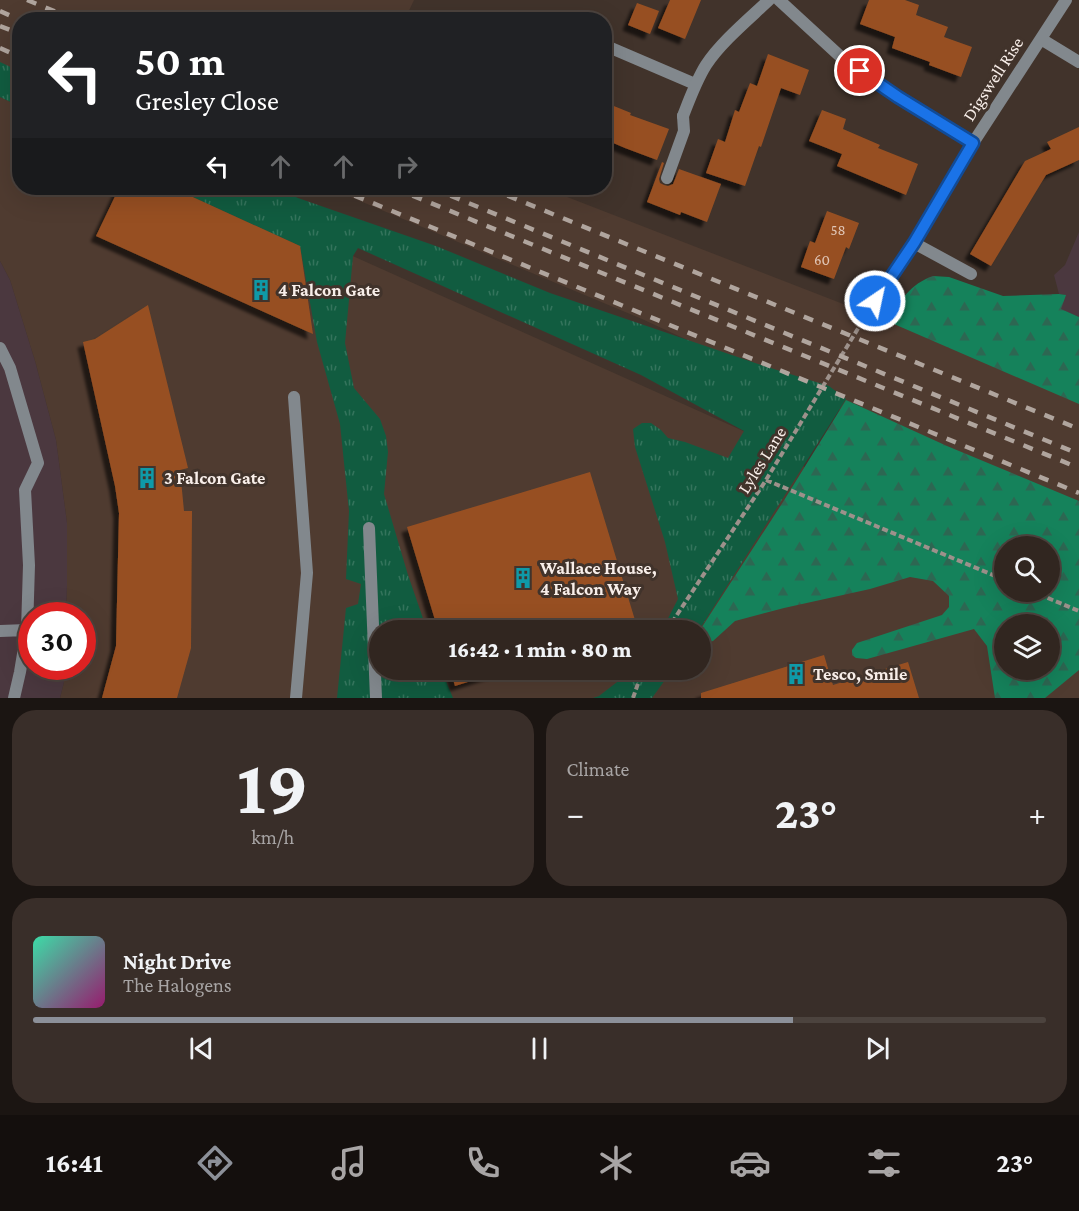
<!DOCTYPE html>
<html lang="en">
<head>
<meta charset="utf-8">
<style>
	body { margin:0; font-family:"Crimson Pro",serif; background:#392e29; color:#f1f3f6; height:100vh; display:flex; flex-direction:column; font-size:22px; white-space:nowrap }
	* { box-sizing:border-box; margin:0 }
	p { font-size:20px; color:#a8a5a5 }
	.icon { flex:none; width:33px; height:33px; fill:none; stroke:currentColor; stroke-width:2; stroke-linecap:round; stroke-linejoin:round }
	.map { position:relative; height:698px; overflow:hidden }
	.details { display:flex; flex-direction:column; gap:12px; padding:12px; background:#1b1512; flex:1 }
	.details>* { flex:none }
	.hud { position:absolute; left:12px; top:12px; width:600px; height:183px; border-radius:24px; box-shadow:0 6px 24px #0002,0 0 0 2px #4c433e; background:#202124; color:#fff; overflow:hidden }
	.buttons { position:absolute; left:994px; top:536px; display:grid; gap:12px }
	.buttons a { display:grid; place-items:center; width:66px; height:66px; border-radius:50%; background:#312620; box-shadow:0 6px 24px #0002,0 0 0 2px #4c433e; font-size:30px }
	.speed { position:absolute; left:18px; top:602px; display:flex; gap:12px; font-size:30px; font-weight:700; text-align:center }
	.speed>* { display:grid; place-content:center; width:78px; height:78px; border-radius:50%; background:#312620; box-shadow:0 6px 24px #0002,0 0 0 2px #4c433e; line-height:1 }
	.speed .limit { border:9px solid #d22; background:#fff; color:#111 }
	.pin { position:absolute; display:grid; place-items:center; width:51px; height:51px; color:#fff; margin:-26px; border:3px solid #fff; border-radius:50%; box-shadow:0 2px 6px #0007 }
	.me { position:absolute; width:66px; margin:-33px; rotate:34deg; stroke-linejoin:round; filter:drop-shadow(0 0 4px #0008) }
	.turn { display:flex; align-items:center; gap:21px; height:126px; padding:0 24px; font-size:27px }
	.turn .icon { width:78px; height:78px; stroke-width:2.5 }
	.turn b { display:block; font-size:42px; line-height:51px }
	.lanes { display:flex; align-items:center; height:57px; padding:0 24px; background:#0003; justify-content:center; gap:30px; direction:ltr }
	.lanes .off { opacity:.35 }
	.big { font-size:45px; font-weight:800; line-height:1.1 }
	.details .widget { flex:1; display:flex; flex-direction:column; justify-content:center; gap:9px; min-width:0; padding:0 21px; border-radius:24px; background:#392e29 }
	.details .dial { align-items:center; gap:0 }
	.dial b { font-size:78px; line-height:1 }
	.song { display:flex; align-items:center; gap:18px }
	.cover { width:72px; height:72px; border-radius:9px; background:linear-gradient(135deg,hsl(160 70% 55%),hsl(320 70% 35%)) }
	.played { height:6px; border-radius:3px; background:linear-gradient(90deg,#8c9099 75%,#4c433e 75%) }
	.keys { display:flex; justify-content:space-around; direction:ltr }
	.heat { display:flex; justify-content:space-between; align-items:center; font-size:33px; direction:ltr }
	.details .tiles { flex:1; display:grid; gap:12px; grid-template-columns:1fr 1fr }
	.widget:last-child { grid-column:span 2 }
	.trip { position:absolute; left:369px; top:620px; width:342px; height:60px; border-radius:30px; background:#312620; box-shadow:0 6px 24px #0002,0 0 0 2px #4c433e; font-weight:800; line-height:60px; text-align:center }
	.menu { display:flex; height:96px; justify-content:space-around; align-items:center; background:#140f0d; color:#a8a5a5 }
	.menu .icon { width:42px; height:42px }
	.menu .selected { color:#8c9099 }
	.menu b { font-size:27px; color:#f1f3f6 }
	.map>svg:first-child { display:block }
	.built { fill:#4f3b30; fill-rule:evenodd }
	.industrial { fill:#4b383f }
	.grass { fill:url(#grass-tufts) }
	.forest { fill:url(#forest-firs); fill-rule:evenodd }
	.building { fill:#975022; filter:url(#shadow) }
	.lines { fill:none; stroke-linecap:round; stroke-linejoin:round }
	.path { stroke:#9d918b; stroke-width:4; stroke-dasharray:6 3; stroke-linecap:butt }
	.service { stroke:#82888d; stroke-width:12 }
	.minor { stroke:#82888d; stroke-width:12 }
	.rail { stroke:#b0a59e; stroke-width:4.5; stroke-dasharray:10 10; stroke-linecap:butt }
	.route-casing { stroke:#114b97; stroke-width:15 }
	.route { stroke:#1a73e8; stroke-width:10 }
	.labels { text-anchor:middle; dominant-baseline:central; stroke-width:6; stroke-linejoin:round; paint-order:stroke }
	.number-label { font-size:15px; fill:#e0c6b7 }
	.street-label { font-size:18px; fill:#f8eee9; stroke:#41332b }
	.poi-label { font-size:18px; font-weight:bold; fill:#f8eee9; stroke:#41332b; text-anchor:start }
</style>
</head>
<body>
<div class="map">
<svg width="1079" height="698" viewBox="0 0 1079 698">
	<defs>
		<pattern id="grass-tufts" width="24" height="20" patternUnits="userSpaceOnUse" patternTransform="scale(1.5)"><rect width="24" height="20" fill="#115c40"/><path d="M3 7l-1-3M5 7V3M7 7l1-3M15 17l-1-3M17 17v-4M19 17l1-3" fill="none" stroke="#34745c"/></pattern>
		<pattern id="forest-firs" width="22" height="20" patternUnits="userSpaceOnUse" patternTransform="scale(1.5)"><rect width="22" height="20" fill="#15825b"/><path d="M5 1l3.5 6h-7zM16 11l3.5 6h-7z" fill="#2d6752"/></pattern>
		<filter id="shadow"><feDropShadow dx="-5.5" dy="5.5" stdDeviation="1.5" flood-color="#0009"/></filter>
	</defs>
	<rect width="100%" height="100%" fill="#41332b"/>
	<!-- built -->
	<path class="built" d="M0 0H414L405 19 20 20 19 77 0 70Z
		M0 97 19 106 20 188H201L750 434 1005 588V591L1079 628V698H60L64 682V666H82V615H66L67 586V523L56 440 35 361 10 280 0 261ZM1005 624H1050V669H1005ZM380 630H700V669H380Z
		M329 188H544L887 321 988 353 1079 391V510L828 405 642 319Z"/>
	<!-- industrial -->
	<path class="industrial" d="M1079 232V317L1060 309 1065 295 1059 294 1054 275 1065 265Z
		M0 261 10 280 35 361 56 440 67 523V586L66 615H32V666H64V682L60 698H0Z"/>
	<!-- grass -->
	<path class="grass" d="M0 62 19 71V106L0 97Z
		M173 188H277L298 198 436 246 550 293 764 366 829 386 846 399 699 630H662L678 599 665 542 635 447 633 429 642 423H651L661 430 668 438 685 442 728 458 744 431 641 375 358 248 353 256 345 343 354 388 380 419 386 436 388 452 384 494 408 575 427 630H380V669H441L453 698H337L346 608 358 604 361 584 346 579 349 511 340 424 317 342 300 246Z
		M634 669H673L652 698H593L599 696Z"/>
	<!-- forest -->
	<path class="forest" d="M933 276 949 277 1003 296 1059 294 1066 295 1061 309 1079 317V404L887 321C900 301 910 284 933 276Z
		M846 400 947 446 1079 501V670L1045 698H995L987 646 974 629 867 659 856 658 852 655V650L857 643 942 615 949 607V596L933 581 910 577 870 589 784 608 735 621 713 641 701 644 700 630 783 502ZM1005 546H1050V591H1005ZM1005 624H1050V669H1005Z"/>
	<!-- building -->
	<path class="building" d="M670 0H701L685 39 658 28Z
		M869 0H905L919 5 916 15 948 27 944 37 972 47 961 77 929 65 930 62 892 48 895 37 860 24Z
		M637 3 659 11 650 34 628 25Z
		M768 54 809 70 800 95 781 88 761 147 759 146 745 186 706 173 718 139 725 142 735 110 739 112 750 83 757 86Z
		M604 102 631 113 630 115 669 129 657 160 625 148 604 139Z
		M822 110 846 119 843 129 880 145 878 148 918 164 906 195 837 166 842 154 809 141Z
		M1079 127V160L1046 175 991 266 970 254 1025 161 1051 149 1047 142Z
		M662 162 664 163 659 179 660 183 664 185 668 186 673 184 679 169 721 184 707 222 681 212 680 215 647 202Z
		M119 188H173L300 246 313 334 96 236Z
		M827 211 859 223 849 249 846 247 834 279 801 267 810 241 815 243Z
		M148 305 188 468 180 470 184 511H192L191 648 177 698H102L116 646 119 513 115 486 83 342 95 339Z
		M590 472 638 630H438L407 527Z
		M824 655 833 685 908 662 919 698H701V693Z
		M450 669H509L455 686Z"/>
	<g class="lines">
		<!-- path -->
		<path class="path" d="M766 480 1005 580
			M1031 591 1079 611
			M667 630 766 480 865 317
			M633 698 643 669"/>
		<!-- service -->
		<path class="service" d="M604 45 695 84
			M667 178 684 131 683 116
			M914 243 971 274
			M0 348 10 368 38 463 25 490 29 565 27 630 20 672 14 698
			M369 528 376 698
			M0 631 27 630"/>
		<!-- minor -->
		<path class="minor" d="M779 0 842 58 898 97 973 143
			M1041 39 1079 62
			M683 116C690 98 696 81 706 65 721 42 749 19 769 0
			M875 301 914 243 973 143 1066 0
			M294 397 307 573 296 698"/>
		<!-- rail -->
		<path class="rail" d="M27 0 76 20
			M0 11 20 20
			M0 26 20 34
			M0 48 20 57
			M336 188 1079 493
			M394 188 1079 468
			M432 188 1079 454
			M489 188 1079 429"/>
	</g>
	<g class="lines">
		<defs>
			<path id="route" d="M860 71 898 97 973 143 914 243 875 301"/>
		</defs>
		<!-- route casing -->
		<use href="#route" class="route-casing"/>
		<!-- route -->
		<use href="#route" class="route"/>
	</g>
	<!-- icons -->
	<defs>
		<symbol id="building-bare" viewBox="-9 -9 18 18"><path d="M-4-6H4V6H1V3H-1V6H-4ZM-2.5-4.3h1.7v1.8h-1.7ZM.8-4.3h1.7v1.8H.8ZM-2.5-1h1.7V.8h-1.7ZM.8-1h1.7V.8H.8Z" fill="#0f9aa8" stroke="#41332b" stroke-width="2.5" paint-order="stroke"/></symbol>
	</defs>
	<g fill-rule="evenodd">
		<use href="#building-bare" x="246" y="275" width="30" height="30"/>
		<use href="#building-bare" x="132" y="463" width="30" height="30"/>
		<use href="#building-bare" x="508" y="563" width="30" height="30"/>
		<use href="#building-bare" x="781" y="659" width="30" height="30"/>
	</g>
	<g class="labels">
		<!-- number labels -->
		<g class="number-label">
			<text x="838" y="230">58</text>
			<text x="822" y="260">60</text>
		</g>
		<!-- street labels -->
		<g class="street-label">
			<text transform="translate(993 79) rotate(-57)">Digswell Rise</text>
			<text transform="translate(762 460) rotate(-58)">Lyles Lane</text>
		</g>
		<!-- poi labels -->
		<g class="poi-label">
			<text x="278" y="290">4 Falcon Gate</text>
			<text x="164" y="478">3 Falcon Gate</text>
			<text x="540" y="568">Wallace House,<tspan x="540" dy="21">4 Falcon Way</tspan></text>
			<text x="813" y="674">Tesco, Smile</text>
		</g>
	</g>
</svg>
<div class="buttons">
<a><svg class="icon" aria-label="search" viewBox="0 0 24 24"><circle cx="10" cy="10" r="6"/><path d="M15 15l6 6"/></svg></a>
<a><svg class="icon" aria-label="layers" viewBox="0 0 24 24"><path d="M12 4l9 5-9 5-9-5zM3 14l9 5 9-5"/></svg></a>
</div>
<div class="speed"><div class="limit">30</div></div>
<div class="pin" style="left:860px;top:71px;background:#d93025"><svg class="icon" aria-label="arrive" viewBox="0 0 24 24"><path d="M6 21V4h12l-3 4 3 4H6"/></svg></div>
<svg class="me" style="left:875px;top:301px" viewBox="-20 -20 40 40"><circle r="17" fill="#1a73e8" stroke="#fff" stroke-width="3"/><path d="M0-11L8 9 0 5-8 9z" fill="#fff"/></svg>
<div class="trip">16:42 · 1 min · 80 m</div>
<div class="hud">
<div class="turn"><svg class="icon" aria-label="left" viewBox="0 0 24 24"><path d="M17 20v-9H6M10 6l-5 5 5 5"/></svg><div><b>50 m</b>Gresley Close</div></div>
<div class="lanes"><svg class="icon" aria-label="left" viewBox="0 0 24 24"><path d="M17 20v-9H6M10 6l-5 5 5 5"/></svg><svg class="icon off" aria-label="ahead" viewBox="0 0 24 24"><path d="M12 20V5M6 11l6-6 6 6"/></svg><svg class="icon off" aria-label="ahead" viewBox="0 0 24 24"><path d="M12 20V5M6 11l6-6 6 6"/></svg><svg class="icon off" aria-label="right" viewBox="0 0 24 24"><path d="M7 20v-9h11M14 6l5 5-5 5"/></svg></div>
</div>
</div>
<section class="details">
<div class="tiles">
<div class="widget dial"><b>19</b><p>km/h</p></div>
<div class="widget"><p>Climate</p>
<div class="heat"><a>−</a><b class="big">23°</b><a>+</a></div>
</div>
<div class="widget">
<div class="song"><i class="cover"></i><div><b>Night Drive</b><p>The Halogens</p></div></div>
<div class="played"></div>
<div class="keys"><svg class="icon" aria-label="previous" viewBox="0 0 24 24"><path d="M18 5L8 12l10 7zM5 5v14"/></svg><svg class="icon" aria-label="pause" viewBox="0 0 24 24"><path d="M8 5v14M16 5v14"/></svg><svg class="icon" aria-label="next" viewBox="0 0 24 24"><path d="M6 5l10 7-10 7zM19 5v14"/></svg></div>
</div>
</div>
</section>
<nav class="menu">
<b>16:41</b>
<svg class="icon selected" aria-label="directions" viewBox="0 0 24 24"><path d="M12 3l9 9-9 9-9-9zM9 14v-3h6M13 9l2 2-2 2"/></svg>
<svg class="icon" aria-label="music" viewBox="0 0 24 24"><path d="M9 18V5l10-2v13"/><circle cx="6" cy="18" r="3"/><circle cx="16" cy="16" r="3"/></svg>
<svg class="icon" aria-label="phone" viewBox="0 0 24 24"><path d="M5 4h4l2 5-3 2q2 4 5 5l2-3 5 2v4C11 20 4 13 5 4z"/></svg>
<svg class="icon" aria-label="climate" viewBox="0 0 24 24"><path d="M12 3v18M4 7l16 10M4 17L20 7"/></svg>
<svg class="icon" aria-label="car" viewBox="0 0 24 24"><path d="M5 17H2v-5l4-1 3-4h7l3 4 3 1v5h-3M9 17h6M6 11h13"/><circle cx="7" cy="17" r="2"/><circle cx="17" cy="17" r="2"/></svg>
<svg class="icon" aria-label="filters" viewBox="0 0 24 24"><path d="M4 7h16M4 17h16"/><circle cx="9" cy="7" r="2"/><circle cx="15" cy="17" r="2"/></svg>
<b>23°</b>
</nav>
</body>
</html>
